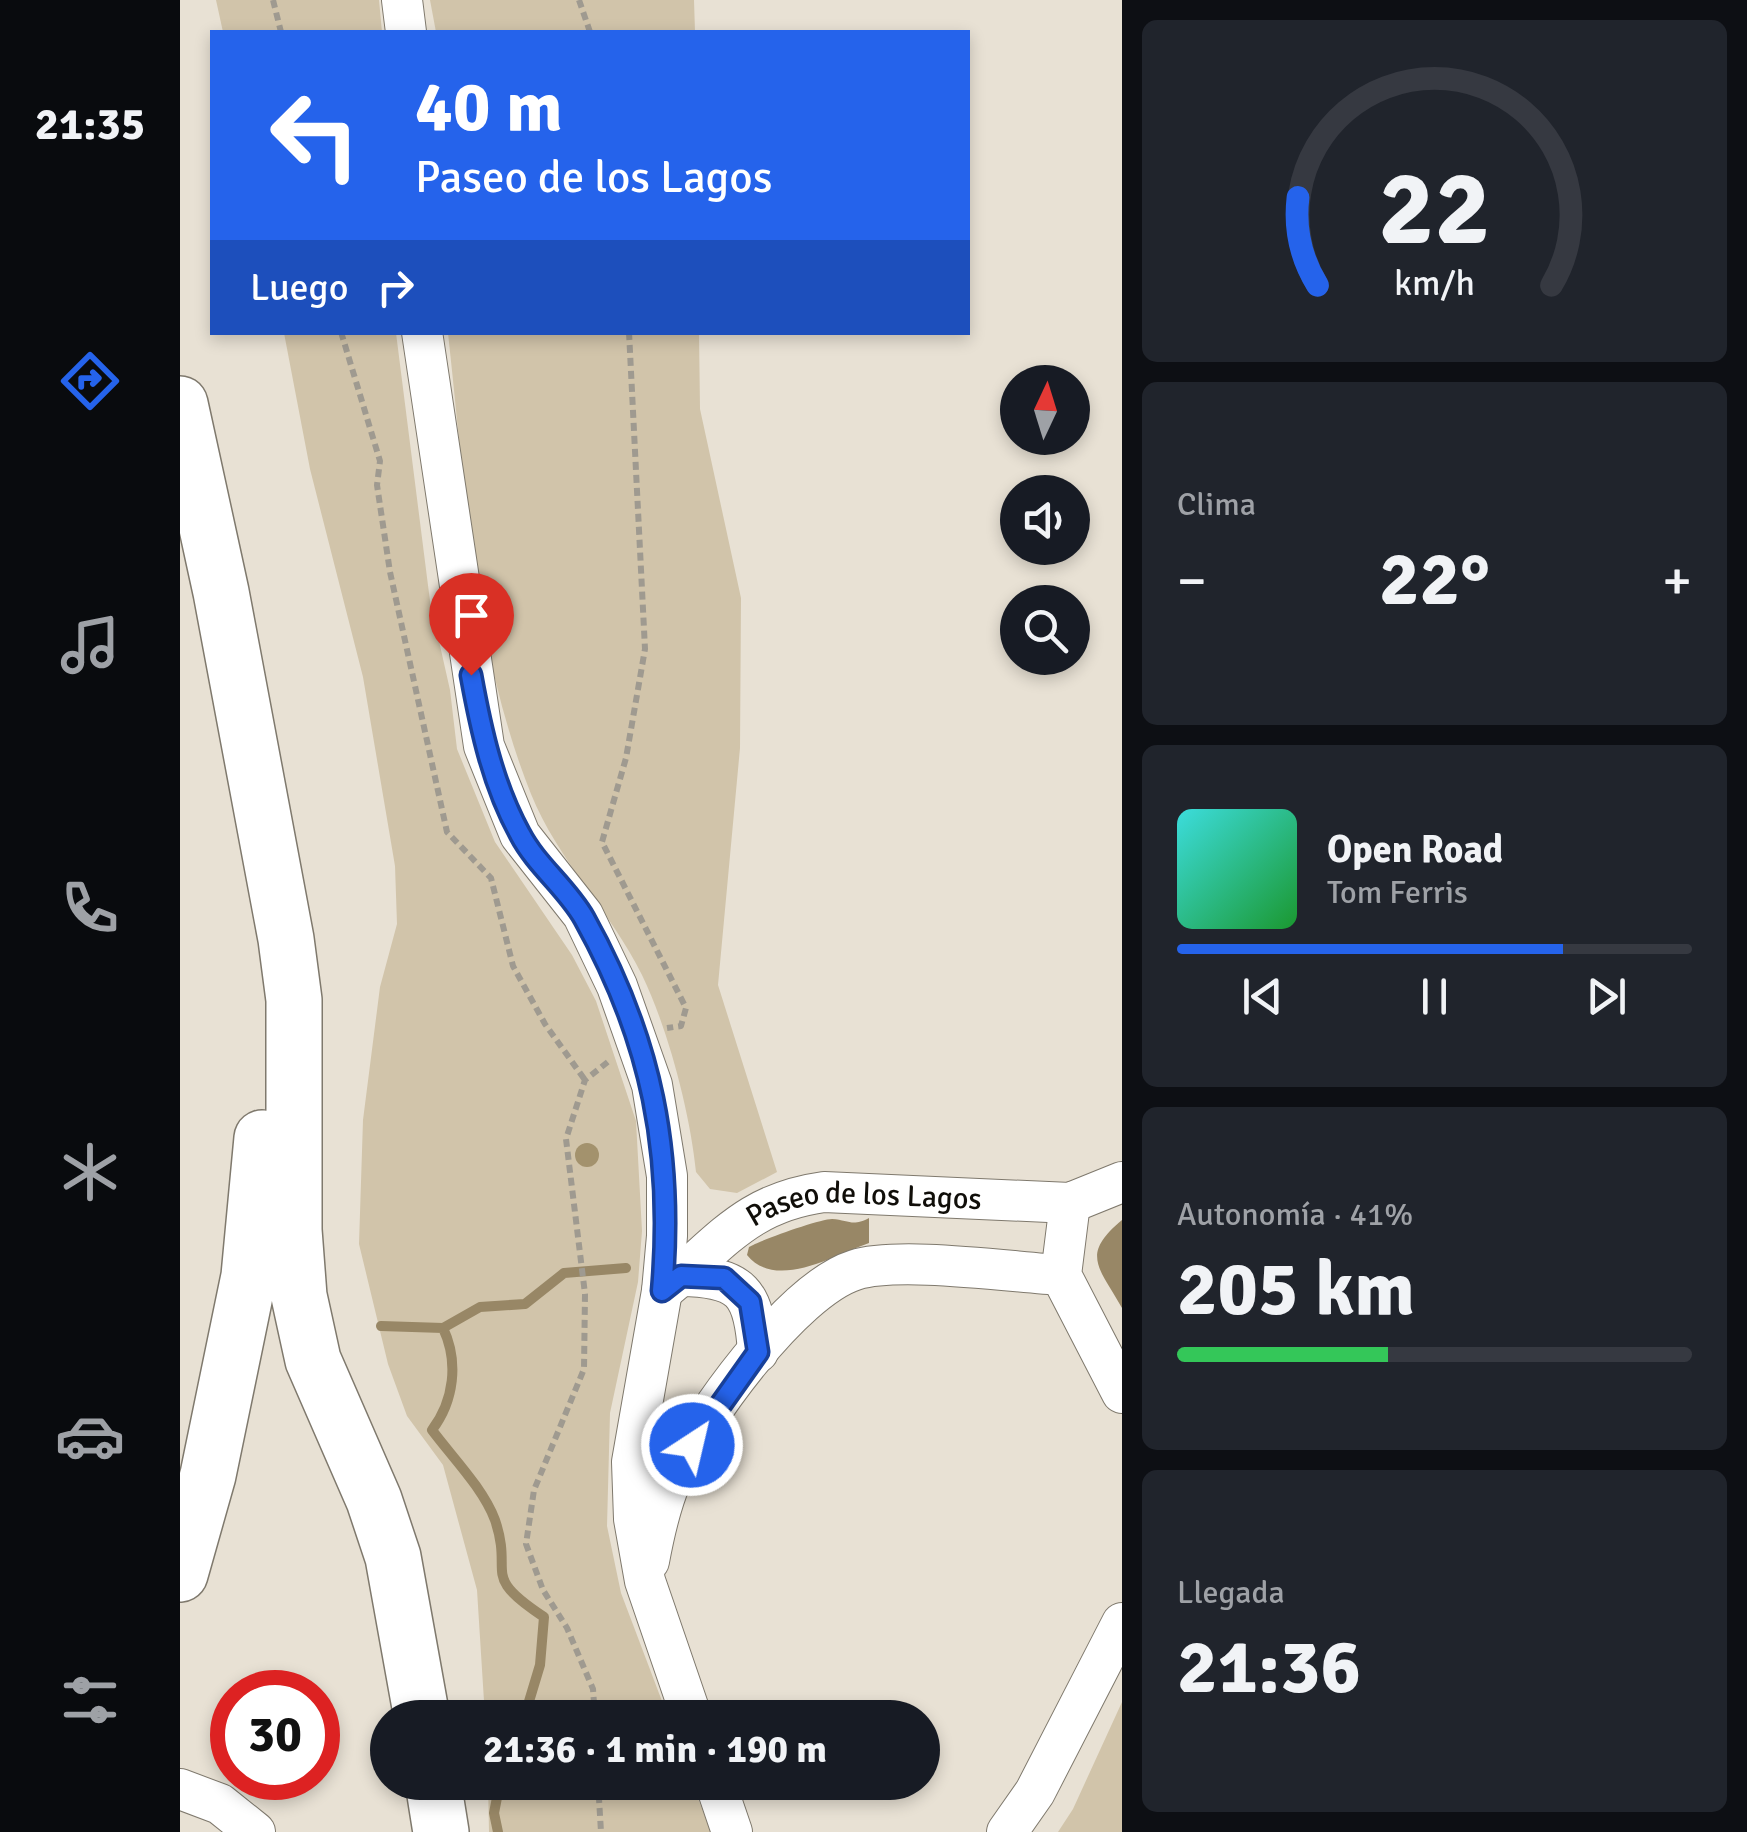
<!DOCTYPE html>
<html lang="es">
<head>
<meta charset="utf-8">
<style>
	body { margin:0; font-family:Signika,sans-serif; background:#20242c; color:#f1f3f6; height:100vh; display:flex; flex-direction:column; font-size:38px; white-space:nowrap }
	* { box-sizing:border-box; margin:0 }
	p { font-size:32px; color:#9ea1a6 }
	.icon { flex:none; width:55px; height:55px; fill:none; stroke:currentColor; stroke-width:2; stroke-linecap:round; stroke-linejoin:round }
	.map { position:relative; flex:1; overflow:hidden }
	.sheet { display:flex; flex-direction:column; gap:20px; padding:20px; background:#0d0f14; width:625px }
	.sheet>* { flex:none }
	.guide { position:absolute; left:30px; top:30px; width:760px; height:305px; border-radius:0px; box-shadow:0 5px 15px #0003; background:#2563eb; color:#fff; overflow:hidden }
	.needle { width:65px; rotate:4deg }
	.buttons { position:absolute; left:820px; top:365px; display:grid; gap:20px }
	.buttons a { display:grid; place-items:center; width:90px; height:90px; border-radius:50%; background:#171b24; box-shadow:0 5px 15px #0003; font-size:50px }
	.speed { position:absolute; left:30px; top:1670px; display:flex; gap:20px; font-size:50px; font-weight:700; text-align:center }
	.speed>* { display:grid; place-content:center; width:130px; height:130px; border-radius:50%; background:#171b24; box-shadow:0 5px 15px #0003; line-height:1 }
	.speed .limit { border:15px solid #d22; background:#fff; color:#111 }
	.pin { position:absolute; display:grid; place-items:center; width:85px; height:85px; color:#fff; margin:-102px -42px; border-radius:50% 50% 50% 0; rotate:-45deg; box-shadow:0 0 10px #0007 }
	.pin .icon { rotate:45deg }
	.me { position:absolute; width:110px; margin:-55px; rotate:35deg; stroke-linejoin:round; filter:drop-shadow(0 0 8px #0008) }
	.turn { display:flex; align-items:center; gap:35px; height:210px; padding:0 40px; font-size:45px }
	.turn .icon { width:130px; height:130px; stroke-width:2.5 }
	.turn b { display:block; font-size:70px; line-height:85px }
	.then { display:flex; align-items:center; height:95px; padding:0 40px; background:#0003; gap:20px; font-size:38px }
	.big { font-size:75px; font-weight:800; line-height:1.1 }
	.sheet .tile { flex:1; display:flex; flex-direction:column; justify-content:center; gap:15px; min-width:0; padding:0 35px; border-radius:15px; background:#20242c }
	.sheet .dial { align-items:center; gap:0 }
	.dial svg { height:260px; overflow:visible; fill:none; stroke:#363941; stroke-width:7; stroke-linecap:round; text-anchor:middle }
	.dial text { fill:#f1f3f6; stroke:none }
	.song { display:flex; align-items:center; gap:30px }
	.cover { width:120px; height:120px; border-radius:15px; background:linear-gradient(135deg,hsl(180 70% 55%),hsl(130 70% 35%)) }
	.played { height:10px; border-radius:5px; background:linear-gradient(90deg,#2563eb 75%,#363941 75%) }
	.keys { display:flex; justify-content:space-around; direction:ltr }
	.heat { display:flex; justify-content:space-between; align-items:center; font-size:55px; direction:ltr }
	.charge { height:15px; border-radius:8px; background:linear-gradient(90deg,#34c759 41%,#363941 0) }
	.trip { position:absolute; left:190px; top:1700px; width:570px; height:100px; border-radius:50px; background:#171b24; box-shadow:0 5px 15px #0003; font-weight:800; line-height:100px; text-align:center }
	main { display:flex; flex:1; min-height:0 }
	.tabs { display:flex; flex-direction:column; width:180px; justify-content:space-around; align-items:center; background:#090b0e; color:#9ea1a6 }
	.tabs .icon { width:70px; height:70px }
	.tabs .active { color:#2563eb }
	.tabs b { font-size:45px; color:#f1f3f6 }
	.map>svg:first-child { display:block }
	.green { fill:#d1c4aa }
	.water { fill:#988766 }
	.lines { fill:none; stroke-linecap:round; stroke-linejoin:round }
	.stream { stroke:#988766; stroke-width:10 }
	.minor-casing { stroke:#7f796d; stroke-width:42 }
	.highway-casing { stroke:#7f796d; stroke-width:58 }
	.path { stroke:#9f9a90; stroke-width:6; stroke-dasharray:8 5; stroke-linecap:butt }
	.minor { stroke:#fff; stroke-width:40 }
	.highway { stroke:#fff; stroke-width:55 }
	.tree { fill:#a3926d }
	.route-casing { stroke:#184099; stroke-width:25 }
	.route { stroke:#2563eb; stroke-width:18 }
	.labels { text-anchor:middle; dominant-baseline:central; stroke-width:8; stroke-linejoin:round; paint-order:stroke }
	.street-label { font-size:30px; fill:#100e09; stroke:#fff }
</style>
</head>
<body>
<main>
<nav class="tabs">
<b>21:35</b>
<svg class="icon active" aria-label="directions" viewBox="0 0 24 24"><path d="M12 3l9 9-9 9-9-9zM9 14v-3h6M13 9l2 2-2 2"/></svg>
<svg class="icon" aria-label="music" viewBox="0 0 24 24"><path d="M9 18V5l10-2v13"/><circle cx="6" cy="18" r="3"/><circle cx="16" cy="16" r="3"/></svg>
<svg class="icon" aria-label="phone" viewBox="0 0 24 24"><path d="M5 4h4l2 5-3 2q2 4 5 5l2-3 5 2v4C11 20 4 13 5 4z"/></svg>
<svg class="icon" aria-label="climate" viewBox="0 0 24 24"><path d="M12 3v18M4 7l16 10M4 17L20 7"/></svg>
<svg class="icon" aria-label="car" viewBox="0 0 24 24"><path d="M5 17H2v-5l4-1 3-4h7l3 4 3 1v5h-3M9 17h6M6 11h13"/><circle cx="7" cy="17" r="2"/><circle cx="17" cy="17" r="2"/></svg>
<svg class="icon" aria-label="filters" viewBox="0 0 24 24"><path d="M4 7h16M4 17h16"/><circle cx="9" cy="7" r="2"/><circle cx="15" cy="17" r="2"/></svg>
</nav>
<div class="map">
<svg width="942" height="1832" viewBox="0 0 942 1832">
	<rect width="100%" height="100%" fill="#e8e1d4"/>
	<!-- green -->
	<path class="green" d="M36 0H199L202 32H43Z
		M250 0H514L515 32H256Z
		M104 333H216L250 601 270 690 277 749 315 842 392 955 416 1001 456 1121 462 1231 458 1282 430 1413 427 1526 441 1593 488 1717H305L297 1590 263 1465 227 1416 208 1364 179 1244 183 1120 200 987 217 924 215 866 183 677 130 469Z
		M268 333H519L520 409 561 598 560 748 538 985 597 1172 557 1193 530 1189 516 1172C510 1112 488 1029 462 975 431 912 377 859 351 794 293 649 285 486 268 333Z
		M942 1702V1832H878L893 1809Z
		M308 1783H512L531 1832H309Z"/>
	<!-- water -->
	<path class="water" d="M689 1218V1243C655 1255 596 1291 567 1255L569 1247C581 1240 640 1219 652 1219 669 1220 672 1227 689 1218Z
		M942 1220V1308C919 1267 900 1255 942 1220Z"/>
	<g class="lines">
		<!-- stream -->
		<path class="stream" d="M201 1326 263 1328
			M344 1718 360 1665 364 1617C299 1574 334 1576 315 1520 303 1488 272 1457 252 1430 274 1401 279 1362 263 1328L300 1307 345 1304 384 1273 446 1268
			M318 1832 314 1813 320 1782"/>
		<defs>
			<g id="minor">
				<path d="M222 0 226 32"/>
				<path d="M242 332 304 746 340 835 403 915 437 986 472 1085 487 1176V1236L482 1291 452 1462 454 1519 465 1581 512 1718"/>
				<path d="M890 1203 881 1275 942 1393"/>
				<path d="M501 1276C562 1277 574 1292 578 1352"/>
				<path id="s1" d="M482 1291C541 1244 565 1203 644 1192L890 1203 942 1182"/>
				<path d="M469 1561C474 1534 480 1506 491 1480 519 1420 612 1290 675 1270 718 1256 831 1272 881 1275"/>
				<path d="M535 1782 552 1832"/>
				<path d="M0 1789 40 1804 75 1832"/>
				<path d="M827 1832 855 1792 942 1623"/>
			</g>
			<path id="highway" d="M0 404 41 592 106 939 114 1000V1230L119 1296 133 1360 194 1500 213 1557 242 1718
				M0 1574 28 1475 69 1276 82 1138
				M253 1782 261 1832"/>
		</defs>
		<!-- minor casing -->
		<use href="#minor" class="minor-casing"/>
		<!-- highway casing -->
		<use href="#highway" class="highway-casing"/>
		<!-- path -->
		<path class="path" d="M93 0 101 32
			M399 0 410 32
			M161 332 200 461 197 485 210 572 267 832 311 878 333 966 365 1024 405 1080
			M449 332 465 649 446 758 422 842 506 1008 501 1026 487 1028
			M415 1718 413 1689 387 1628 363 1590 346 1544 354 1490 404 1369 405 1294 386 1139 405 1080 429 1061
			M418 1782 421 1832"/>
		<!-- minor -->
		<use href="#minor" class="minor"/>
		<!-- highway -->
		<use href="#highway" class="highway"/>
	</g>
	<!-- trees -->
	<circle class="tree" cx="407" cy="1155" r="12"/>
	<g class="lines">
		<defs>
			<path id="route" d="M291 675C301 730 313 785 340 834 356 865 387 888 404 918 472 1040 494 1153 482 1291L501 1276 544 1278 570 1302 578 1352 512 1445"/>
		</defs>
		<!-- route casing -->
		<use href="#route" class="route-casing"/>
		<!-- route -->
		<use href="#route" class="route"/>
	</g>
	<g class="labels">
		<!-- street labels -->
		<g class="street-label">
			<text stroke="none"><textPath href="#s1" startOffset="232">Paseo de los Lagos</textPath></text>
		</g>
	</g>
</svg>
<div class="buttons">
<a><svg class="needle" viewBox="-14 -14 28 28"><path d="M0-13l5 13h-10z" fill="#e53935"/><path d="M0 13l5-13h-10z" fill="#9ea1a6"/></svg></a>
<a><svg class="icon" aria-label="sound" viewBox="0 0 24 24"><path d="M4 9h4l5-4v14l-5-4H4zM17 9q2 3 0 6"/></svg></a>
<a><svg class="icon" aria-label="search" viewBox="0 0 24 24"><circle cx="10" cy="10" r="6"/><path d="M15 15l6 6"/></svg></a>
</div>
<div class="speed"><div class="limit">30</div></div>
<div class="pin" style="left:291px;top:675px;background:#d93025"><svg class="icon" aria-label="arrive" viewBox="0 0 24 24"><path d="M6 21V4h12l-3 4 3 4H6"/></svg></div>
<svg class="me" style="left:512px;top:1445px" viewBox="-20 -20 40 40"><circle r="17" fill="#2563eb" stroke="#fff" stroke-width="3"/><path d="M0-11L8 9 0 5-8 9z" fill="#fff"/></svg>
<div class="trip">21:36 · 1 min · 190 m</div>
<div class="guide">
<div class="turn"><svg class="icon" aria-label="left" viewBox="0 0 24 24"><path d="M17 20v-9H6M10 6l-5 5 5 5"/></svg><div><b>40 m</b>Paseo de los Lagos</div></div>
<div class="then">Luego<svg class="icon" aria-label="right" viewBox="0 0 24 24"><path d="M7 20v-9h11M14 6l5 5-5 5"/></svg></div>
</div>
</div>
<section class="sheet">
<div class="tile dial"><svg viewBox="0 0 100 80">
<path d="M14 69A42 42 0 1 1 86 69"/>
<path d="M14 69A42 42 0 0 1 8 42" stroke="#2563eb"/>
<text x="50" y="56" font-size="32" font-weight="700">22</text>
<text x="50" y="72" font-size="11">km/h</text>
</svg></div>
<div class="tile"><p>Clima</p>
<div class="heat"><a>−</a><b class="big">22°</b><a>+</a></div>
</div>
<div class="tile">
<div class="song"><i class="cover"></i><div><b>Open Road</b><p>Tom Ferris</p></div></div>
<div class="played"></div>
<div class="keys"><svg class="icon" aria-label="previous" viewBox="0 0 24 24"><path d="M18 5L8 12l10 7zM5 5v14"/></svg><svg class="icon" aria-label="pause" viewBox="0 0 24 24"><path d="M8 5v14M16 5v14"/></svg><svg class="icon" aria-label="next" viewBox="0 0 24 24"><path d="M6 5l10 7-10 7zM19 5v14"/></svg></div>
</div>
<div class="tile"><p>Autonomía · 41%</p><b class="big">205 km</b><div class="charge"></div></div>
<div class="tile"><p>Llegada</p><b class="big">21:36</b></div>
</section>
</main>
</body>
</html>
